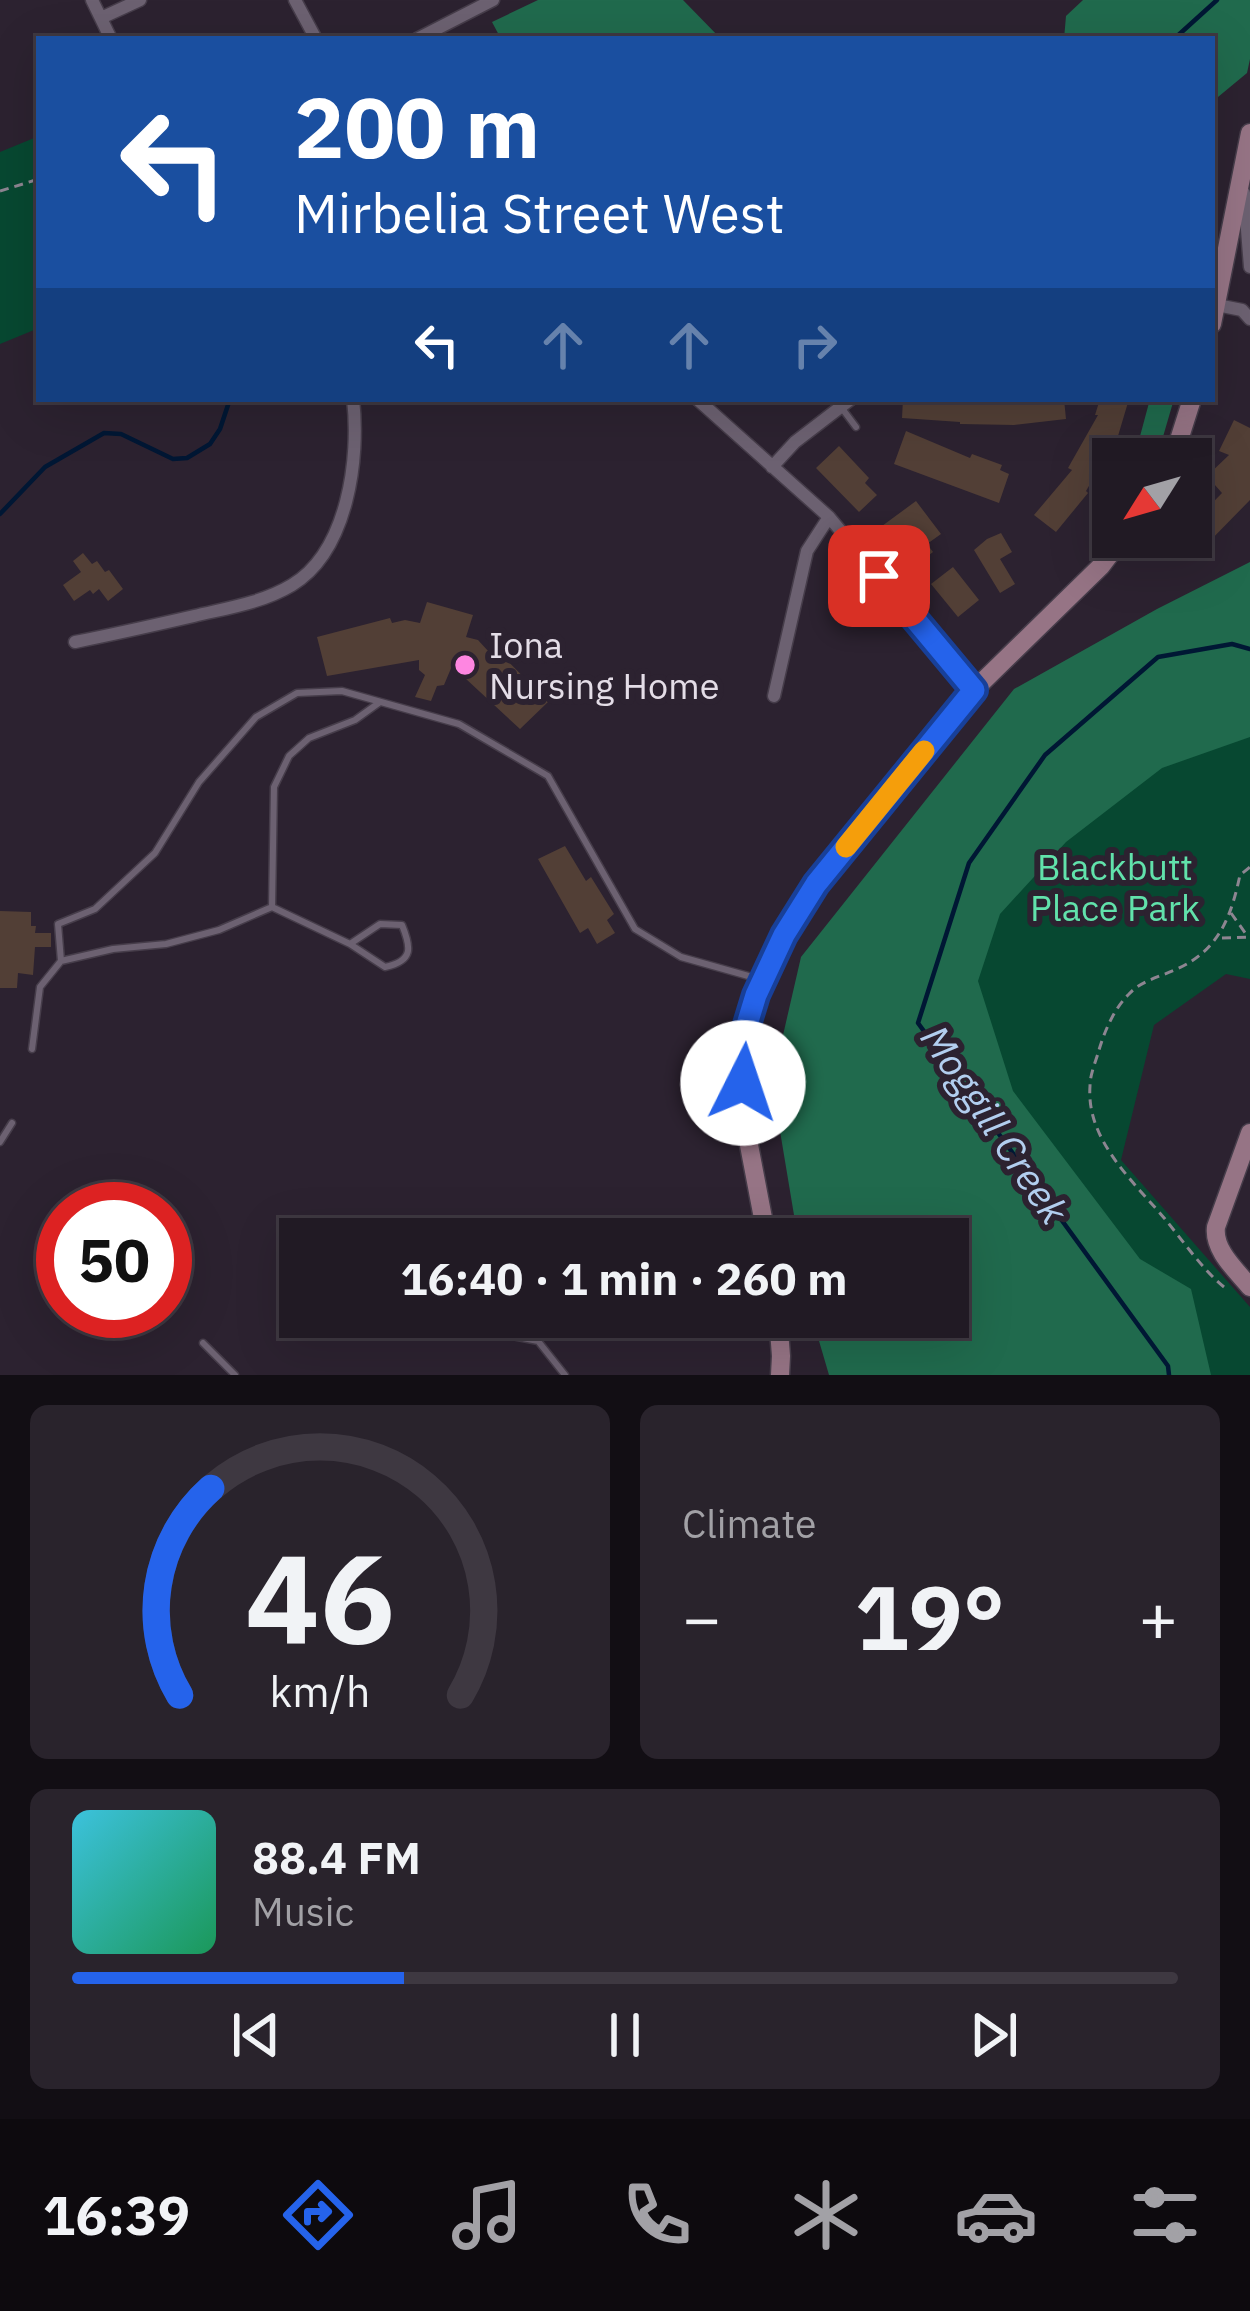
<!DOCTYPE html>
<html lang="en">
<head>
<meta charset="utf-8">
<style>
	body { margin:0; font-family:"IBM Plex Sans",sans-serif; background:#29232c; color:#f1f3f6; height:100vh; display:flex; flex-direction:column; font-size:45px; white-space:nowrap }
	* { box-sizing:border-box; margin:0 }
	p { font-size:39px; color:#a2a1a6 }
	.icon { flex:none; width:66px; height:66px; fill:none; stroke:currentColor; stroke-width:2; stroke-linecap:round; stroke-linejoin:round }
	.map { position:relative; height:1375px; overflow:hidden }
	.details { display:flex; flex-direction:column; gap:30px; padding:30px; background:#120e14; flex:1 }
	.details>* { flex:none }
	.guide { position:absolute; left:36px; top:36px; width:1179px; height:366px; border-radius:0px; box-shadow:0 12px 48px #0002,0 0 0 3px #3e3841; background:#1a4fa0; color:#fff; overflow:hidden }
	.needle { width:78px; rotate:233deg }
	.tools { position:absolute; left:1092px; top:438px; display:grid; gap:24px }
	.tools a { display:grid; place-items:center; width:120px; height:120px; border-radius:0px; background:#211a24; box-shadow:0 12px 48px #0002,0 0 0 3px #3e3841; font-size:60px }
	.speed { position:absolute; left:36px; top:1182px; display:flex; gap:24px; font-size:60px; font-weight:700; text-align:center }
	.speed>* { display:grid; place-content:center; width:156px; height:156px; border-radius:50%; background:#211a24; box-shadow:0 12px 48px #0002,0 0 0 3px #3e3841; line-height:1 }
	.speed .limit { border:18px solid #d22; background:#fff; color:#111 }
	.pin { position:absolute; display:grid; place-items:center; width:102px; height:102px; color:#fff; margin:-51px; border-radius:24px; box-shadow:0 6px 18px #0006 }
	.me { position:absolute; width:132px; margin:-66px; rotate:4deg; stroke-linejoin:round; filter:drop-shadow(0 0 9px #0008) }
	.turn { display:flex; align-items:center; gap:42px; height:252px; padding:0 60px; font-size:54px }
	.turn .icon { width:156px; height:156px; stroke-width:2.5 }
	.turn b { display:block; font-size:84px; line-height:102px }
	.lanes { display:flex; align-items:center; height:114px; padding:0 60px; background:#0003; justify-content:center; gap:60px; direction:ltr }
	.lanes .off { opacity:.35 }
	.big { font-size:90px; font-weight:700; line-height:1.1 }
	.details .tile { flex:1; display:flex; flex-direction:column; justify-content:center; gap:18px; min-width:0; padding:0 42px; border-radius:18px; background:#29232c }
	.details .dial { align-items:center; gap:0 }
	.dial svg { height:312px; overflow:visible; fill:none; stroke:#3e3841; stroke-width:7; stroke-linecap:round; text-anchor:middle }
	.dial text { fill:#f1f3f6; stroke:none }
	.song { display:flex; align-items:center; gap:36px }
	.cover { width:144px; height:144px; border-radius:18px; background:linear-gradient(135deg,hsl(190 70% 55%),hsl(150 70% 35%)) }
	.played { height:12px; border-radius:6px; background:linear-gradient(90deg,#2563eb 30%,#3e3841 30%) }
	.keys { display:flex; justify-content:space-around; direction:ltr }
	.heat { display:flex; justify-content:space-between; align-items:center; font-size:66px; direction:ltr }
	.details .tiles { flex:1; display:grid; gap:30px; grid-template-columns:1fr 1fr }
	.tile:last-child { grid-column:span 2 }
	.trip { position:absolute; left:279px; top:1218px; width:690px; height:120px; border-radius:0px; background:#211a24; box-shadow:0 12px 48px #0002,0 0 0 3px #3e3841; font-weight:700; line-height:120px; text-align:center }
	.tabs { display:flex; height:192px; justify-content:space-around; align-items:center; background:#0d0a0e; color:#a2a1a6 }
	.tabs .icon { width:84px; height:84px }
	.tabs .current { color:#2563eb }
	.tabs b { font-size:54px; color:#f1f3f6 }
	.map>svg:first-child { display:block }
	.green { fill:#074831 }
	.forest { fill:#206a4d }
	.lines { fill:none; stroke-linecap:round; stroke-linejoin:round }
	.stream { stroke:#001734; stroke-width:4.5 }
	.building { fill:#523f36 }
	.lane-casing { stroke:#463d4a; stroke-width:9 }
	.street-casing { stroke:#463d4a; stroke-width:15 }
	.secondary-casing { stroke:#463d4a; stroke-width:21 }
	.path { stroke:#8d8591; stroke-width:3; stroke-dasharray:9 6; stroke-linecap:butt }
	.lane { stroke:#6c6171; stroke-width:6 }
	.street { stroke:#6c6171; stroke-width:12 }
	.secondary { stroke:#967485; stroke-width:18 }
	.route-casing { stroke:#184099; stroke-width:30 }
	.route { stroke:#2563eb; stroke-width:21 }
	.slow { stroke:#f59e0b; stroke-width:21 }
	.poi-dot { fill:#fe86e1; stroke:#2c2230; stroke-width:4.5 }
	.labels { text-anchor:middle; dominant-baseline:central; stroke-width:12; stroke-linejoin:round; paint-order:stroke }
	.poi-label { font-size:36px; fill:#e4dde7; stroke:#2c2230; text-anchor:start }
	.park-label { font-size:36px; fill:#61e2ab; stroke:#2c2230 }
	.water-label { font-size:39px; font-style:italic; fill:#b2ceef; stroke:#2c2230 }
</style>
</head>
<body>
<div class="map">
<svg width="1250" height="1375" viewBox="0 0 1250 1375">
	<rect width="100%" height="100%" fill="#2c2230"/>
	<!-- green -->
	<path class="green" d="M39 136V328L0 344V152Z
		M1250 649V979L1226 974 1154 1025 1121 1160 1250 1307V1375H1169L918 1023 969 863Z"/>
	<!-- forest -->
	<path class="forest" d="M538 0H683L721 39H501L492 22Z
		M1083 0H1250V59L1247 73 1218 97H1212V39H1064L1066 16Z
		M1150 399H1174L1160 447 1139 440Z
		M1250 562V737L1162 768 1066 842 1000 914 978 981 1013 1091 1140 1259 1191 1289 1211 1375H829L812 1317H948V1239H798L772 1083 801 957 1014 689 1157 609Z"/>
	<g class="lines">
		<!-- stream -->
		<path class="stream" d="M1174 39 1217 0
			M0 514 45 467 104 433 121 434 173 459 187 458 210 444 220 429 230 399
			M1169 1375 1168 1366 918 1023 969 863 1045 755 1158 657 1232 644 1250 649"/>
	</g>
	<!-- building -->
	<path class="building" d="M903 399H1064L1066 419 1014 425 960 424V422L902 418Z
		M1100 399H1129L1118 436 1086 491 1088 493 1056 532 1034 515 1072 470 1068 468 1098 415H1095Z
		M1234 420 1250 428V500L1203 548 1191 536V525L1222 493 1207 476 1229 455 1219 451Z
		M906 431 970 458 972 454 1002 465 1000 470 1009 474 999 503 894 464Z
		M839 446 869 478 865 483 877 495 859 512 816 468Z
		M916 501 941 534 927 544 933 552 920 562 908 546 901 552 882 526Z
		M1001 533 1012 552 1000 559 1015 584 1000 593 974 550 987 539Z
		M83 553 92 564 97 561 105 572 109 570 123 589 108 601 99 589 93 594 90 590 74 601 63 585 81 572 73 561Z
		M953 567 979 600 958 617 931 584Z
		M427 602 473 615 466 637 478 640 489 652 494 647 548 702 520 729 452 666 444 685 437 686 431 701 415 697 425 675 419 670V660L327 676 317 637 390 618 392 623 405 620 420 623Z
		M565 846 586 881 591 877 614 914 607 920 615 933 597 944 588 928 580 933 538 859Z
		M0 911 31 912V926H36L35 933H51V947H35L33 975 18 973 17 988H0Z"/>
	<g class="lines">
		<defs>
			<path id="lane" d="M841 407 856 427
				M272 907 350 944 380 924 402 925C411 947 414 961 385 967L350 944
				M61 961 113 949 166 944 219 930 272 907 274 787 289 756 309 738 355 720 380 702
				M32 1049 40 987 61 961 58 924 95 909 155 853 199 782 256 717 297 693 342 691 459 724 548 776 635 929 681 957 759 979
				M0 1142 12 1123
				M465 1327 538 1341 565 1375
				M203 1343 235 1375"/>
			<path id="street" d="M92 0 111 39
				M295 0 316 39
				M101 18 140 0
				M417 39 493 0
				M1244 193 1250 267
				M1217 305 1242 310 1250 319
				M697 399 829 517 974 690
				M772 467 795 442 851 399
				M75 642C115 634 155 625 194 616 227 608 262 603 292 585 348 551 360 458 353 399
				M774 696 807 551 829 517"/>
			<path id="secondary" d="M1212 324 1250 133
				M1173 459 1192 399
				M1250 1133 1216 1227C1213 1250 1236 1270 1250 1287
				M767 1239 749 1145 743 1083 745 1031 756 995 784 935 816 884 974 690 1101 566 1123 537
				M778 1317 781 1356 780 1375"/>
		</defs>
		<!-- lane casing -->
		<use href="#lane" class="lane-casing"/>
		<!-- street casing -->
		<use href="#street" class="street-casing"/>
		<!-- secondary casing -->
		<use href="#secondary" class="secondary-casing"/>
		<!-- path -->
		<path class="path" d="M0 191 39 179
			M1231 913 1246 934
			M1222 938 1250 937
			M1224 1287C1203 1270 1183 1241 1165 1219 1133 1181 1086 1140 1090 1086 1090 1074 1096 1061 1099 1050 1105 1030 1114 1009 1129 994 1142 980 1160 977 1177 969 1219 950 1231 917 1240 875L1250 867"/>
		<!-- lane -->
		<use href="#lane" class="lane"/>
		<!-- street -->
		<use href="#street" class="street"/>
		<!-- secondary -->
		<use href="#secondary" class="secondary"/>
	</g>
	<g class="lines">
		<defs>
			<path id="route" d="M743 1083 745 1031 756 995 784 935 816 884 974 690 879 576"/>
		</defs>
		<!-- route casing -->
		<use href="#route" class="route-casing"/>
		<!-- route -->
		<use href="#route" class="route"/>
		<!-- slow -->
		<path class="slow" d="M846 847 924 751"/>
	</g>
	<!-- markers -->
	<circle class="poi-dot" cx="465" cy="665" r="12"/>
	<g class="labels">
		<!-- poi labels -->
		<g class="poi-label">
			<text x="489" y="644">Iona<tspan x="489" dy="41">Nursing Home</tspan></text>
		</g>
		<!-- park labels -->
		<g class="park-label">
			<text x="1115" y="866">Blackbutt<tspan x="1115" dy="41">Place Park</tspan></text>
		</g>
		<!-- water labels -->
		<g class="water-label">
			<text transform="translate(995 1124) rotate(56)">Moggill Creek</text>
		</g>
	</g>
</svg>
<div class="tools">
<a><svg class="needle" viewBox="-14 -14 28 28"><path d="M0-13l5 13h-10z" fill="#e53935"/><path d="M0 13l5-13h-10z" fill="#a2a1a6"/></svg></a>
</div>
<div class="speed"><div class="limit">50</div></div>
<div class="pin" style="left:879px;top:576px;background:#d93025"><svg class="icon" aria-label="arrive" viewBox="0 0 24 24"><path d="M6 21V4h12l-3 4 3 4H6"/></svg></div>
<svg class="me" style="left:743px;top:1083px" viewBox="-20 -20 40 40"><circle r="19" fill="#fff"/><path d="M0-13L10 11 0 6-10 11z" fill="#2563eb"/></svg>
<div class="trip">16:40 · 1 min · 260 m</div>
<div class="guide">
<div class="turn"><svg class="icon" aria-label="left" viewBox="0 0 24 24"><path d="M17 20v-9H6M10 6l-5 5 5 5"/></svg><div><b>200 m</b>Mirbelia Street West</div></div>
<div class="lanes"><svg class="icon" aria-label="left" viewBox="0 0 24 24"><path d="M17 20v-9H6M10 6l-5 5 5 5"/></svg><svg class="icon off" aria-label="ahead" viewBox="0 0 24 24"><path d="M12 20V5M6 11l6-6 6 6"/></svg><svg class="icon off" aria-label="ahead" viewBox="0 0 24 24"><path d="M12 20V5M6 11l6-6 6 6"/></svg><svg class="icon off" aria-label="right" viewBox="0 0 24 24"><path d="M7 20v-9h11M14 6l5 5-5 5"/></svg></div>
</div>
</div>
<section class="details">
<div class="tiles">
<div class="tile dial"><svg viewBox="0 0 100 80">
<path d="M14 69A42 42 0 1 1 86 69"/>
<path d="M14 69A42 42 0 0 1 22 16" stroke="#2563eb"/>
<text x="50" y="56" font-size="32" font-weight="700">46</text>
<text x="50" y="72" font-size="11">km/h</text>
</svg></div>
<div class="tile"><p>Climate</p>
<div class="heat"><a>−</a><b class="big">19°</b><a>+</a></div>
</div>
<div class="tile">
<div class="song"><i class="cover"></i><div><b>88.4 FM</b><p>Music</p></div></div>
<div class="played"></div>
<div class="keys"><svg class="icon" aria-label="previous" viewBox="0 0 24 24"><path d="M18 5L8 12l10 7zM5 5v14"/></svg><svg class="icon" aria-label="pause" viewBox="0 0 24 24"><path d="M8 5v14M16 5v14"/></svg><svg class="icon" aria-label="next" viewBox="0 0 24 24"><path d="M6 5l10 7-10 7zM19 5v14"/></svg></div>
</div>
</div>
</section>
<nav class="tabs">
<b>16:39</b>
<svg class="icon current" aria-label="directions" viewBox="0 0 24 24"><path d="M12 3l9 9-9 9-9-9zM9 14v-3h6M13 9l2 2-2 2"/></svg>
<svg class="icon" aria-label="music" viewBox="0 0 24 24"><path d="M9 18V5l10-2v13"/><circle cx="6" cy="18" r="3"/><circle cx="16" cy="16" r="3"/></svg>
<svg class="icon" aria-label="phone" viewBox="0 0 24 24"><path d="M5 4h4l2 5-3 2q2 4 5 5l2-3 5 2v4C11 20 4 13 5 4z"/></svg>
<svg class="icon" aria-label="climate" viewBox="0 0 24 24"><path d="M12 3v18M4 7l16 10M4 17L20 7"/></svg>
<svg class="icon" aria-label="car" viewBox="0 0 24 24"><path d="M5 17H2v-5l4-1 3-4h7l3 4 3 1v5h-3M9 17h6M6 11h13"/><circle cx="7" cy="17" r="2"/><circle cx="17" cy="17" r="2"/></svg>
<svg class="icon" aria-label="filters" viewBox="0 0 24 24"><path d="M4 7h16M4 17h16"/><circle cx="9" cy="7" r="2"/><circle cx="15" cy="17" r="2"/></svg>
</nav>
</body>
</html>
